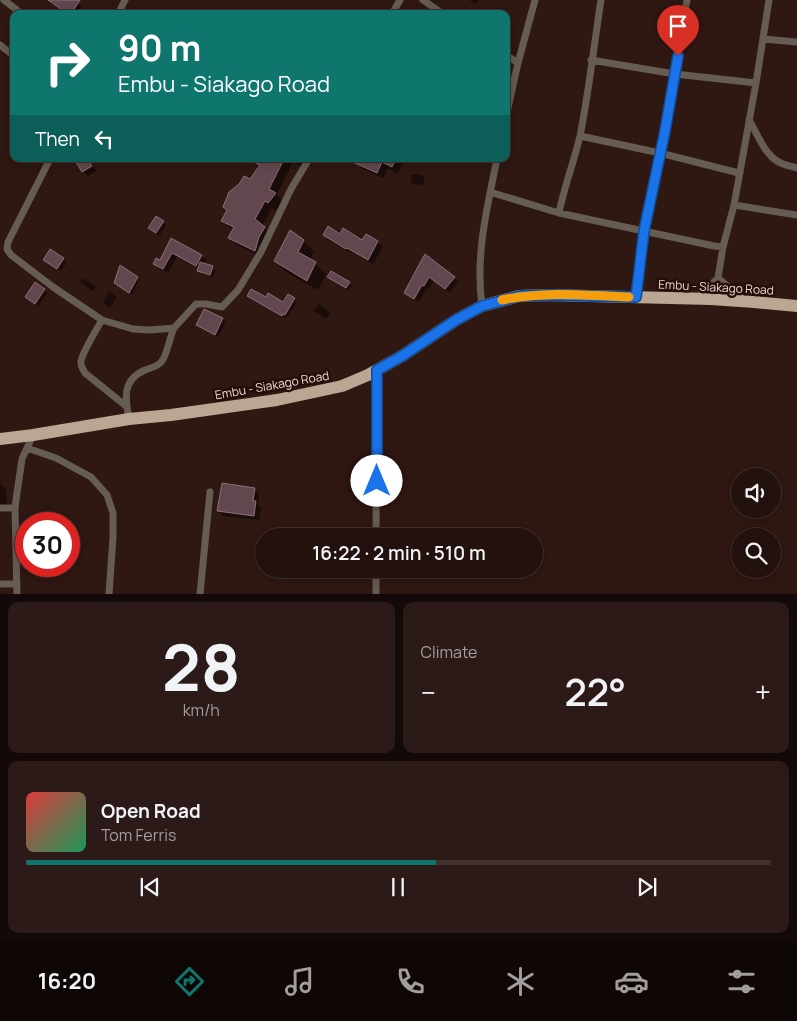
<!DOCTYPE html>
<html lang="en">
<head>
<meta charset="utf-8">
<style>
	body { margin:0; font-family:Manrope,sans-serif; background:#2b1a17; color:#f1f3f6; height:100vh; display:flex; flex-direction:column; font-size:19px; white-space:nowrap }
	* { box-sizing:border-box; margin:0 }
	p { font-size:16px; color:#a39d9e }
	.icon { flex:none; width:28px; height:28px; fill:none; stroke:currentColor; stroke-width:2; stroke-linecap:round; stroke-linejoin:round }
	.map { position:relative; height:594px; overflow:hidden }
	.panel { display:flex; flex-direction:column; gap:8px; padding:8px; background:#130908; flex:1 }
	.panel>* { flex:none }
	.top-card { position:absolute; left:10px; top:10px; width:500px; height:152px; border-radius:10px; box-shadow:0 2px 12px #0003,0 0 0 1px #40312e; background:#0f766e; color:#fff; overflow:hidden }
	.tools { position:absolute; left:731px; top:468px; display:grid; gap:10px }
	.tools a { display:grid; place-items:center; width:50px; height:50px; border-radius:50%; background:#23110e; box-shadow:0 2px 12px #0003,0 0 0 1px #40312e; font-size:25px }
	.speed { position:absolute; left:15px; top:512px; display:flex; gap:10px; font-size:25px; font-weight:700; text-align:center }
	.speed>* { display:grid; place-content:center; width:65px; height:65px; border-radius:50%; background:#23110e; box-shadow:0 2px 12px #0003,0 0 0 1px #40312e; line-height:1 }
	.speed .limit { border:8px solid #d22; background:#fff; color:#111 }
	.pin { position:absolute; display:grid; place-items:center; width:42px; height:42px; color:#fff; margin:-51px -21px; border-radius:50% 50% 50% 0; rotate:-45deg; box-shadow:0 0 5px #0007 }
	.pin .icon { rotate:45deg }
	.me { position:absolute; width:55px; margin:-28px; rotate:0deg; stroke-linejoin:round; filter:drop-shadow(0 0 4px #0008) }
	.turn { display:flex; align-items:center; gap:18px; height:105px; padding:0 25px; font-size:22px }
	.turn .icon { width:65px; height:65px; stroke-width:2.5 }
	.turn b { display:block; font-size:35px; line-height:42px }
	.then { display:flex; align-items:center; height:48px; padding:0 25px; background:#0003; gap:10px; font-size:19px }
	.big { font-size:38px; font-weight:600; line-height:1.1 }
	.panel .widget { flex:1; display:flex; flex-direction:column; justify-content:center; gap:8px; min-width:0; padding:0 18px; border-radius:10px; background:#2b1a17 }
	.panel .dial { align-items:center; gap:0 }
	.dial b { font-size:65px; line-height:1 }
	.song { display:flex; align-items:center; gap:15px }
	.cover { width:60px; height:60px; border-radius:8px; background:linear-gradient(135deg,hsl(0 70% 55%),hsl(150 70% 35%)) }
	.played { height:5px; border-radius:2px; background:linear-gradient(90deg,#0f766e 55%,#40312e 55%) }
	.keys { display:flex; justify-content:space-around; direction:ltr }
	.heat { display:flex; justify-content:space-between; align-items:center; font-size:28px; direction:ltr }
	.panel .tiles { flex:1; display:grid; gap:8px; grid-template-columns:1fr 1fr }
	.widget:last-child { grid-column:span 2 }
	.trip { position:absolute; left:255px; top:528px; width:288px; height:50px; border-radius:25px; background:#23110e; box-shadow:0 2px 12px #0003,0 0 0 1px #40312e; font-weight:600; line-height:50px; text-align:center }
	.menu { display:flex; height:80px; justify-content:space-around; align-items:center; background:#0e0706; color:#a39d9e }
	.menu .icon { width:35px; height:35px }
	.menu .current { color:#0f766e }
	.menu b { font-size:22px; color:#f1f3f6 }
	.map>svg:first-child { display:block }
	.shadow { fill:#0007 }
	.building { fill:#62474f; stroke:#8c6e76 }
	.lines { fill:none; stroke-linecap:round; stroke-linejoin:round }
	.minor { stroke:#655c53; stroke-width:7 }
	.trunk { stroke:#baa692; stroke-width:12 }
	.route-casing { stroke:#114b97; stroke-width:12 }
	.route { stroke:#1a73e8; stroke-width:9 }
	.slow { stroke:#f59e0b; stroke-width:9 }
	.labels { text-anchor:middle; dominant-baseline:central; stroke-width:5; stroke-linejoin:round; paint-order:stroke }
	.street-label { font-size:12px; fill:#ead9d4; stroke:#250e09 }
</style>
</head>
<body>
<div class="map">
<svg width="797" height="594" viewBox="0 0 797 594">
	<rect width="100%" height="100%" fill="#2f1712"/>
	<!-- shadow -->
	<path class="shadow" d="M48 0H73L83 8 79 14H67Z
		M469 0H479L477 4Z
		M76 159H89L96 171 88 176 83 171Z
		M256 159H310L306 169 293 162 277 195 282 201 276 210 272 208 262 226 271 235 266 244 262 257 237 245 230 238 234 230 230 228 223 221 240 185 251 181 260 166 255 161Z
		M359 159H405L398 173 388 168 383 178 363 169 357 163Z
		M420 174 424 177V184L415 185 411 182V175Z
		M163 222 166 225 160 235 153 231Z
		M290 232 304 241 314 252 310 260 315 263 326 274 318 290 286 272 276 261Z
		M324 235 363 242 366 235 378 242 383 247 373 264 352 252 351 253 329 240Z
		M172 240 201 256 206 260 203 264 212 268 215 271 213 277 201 274 198 270 199 268 177 257 168 273 159 268 154 263 160 262Z
		M63 259 67 262 61 271 48 262Z
		M422 260 454 278 458 282 450 293 434 280 429 289 427 288 419 302 410 297 406 293Z
		M329 277 349 283 352 286 349 290 332 280Z
		M82 278 96 286 93 291 80 282Z
		M137 278 139 280 132 294 118 286Z
		M44 290 47 293 38 306 30 300Z
		M109 291 117 297 110 308 103 302Z
		M249 296 267 298 284 304 294 299 297 302 288 317 286 316 285 318 251 299Z
		M319 304 330 312 326 319 314 311Z
		M222 319 226 322 218 337 201 328 198 325Z
		M0 484 6 489 7 505H0Z
		M254 489 259 494 258 505 261 508 259 520 224 516 218 511Z"/>
	<!-- building -->
	<path class="building" d="M48 0H80L71 14H68Z
		M74 159H88L92 166 82 172Z
		M248 159H284L269 189 276 193 268 203 265 201 255 219 265 227 259 237 255 251 228 238 234 227 221 221 227 210 223 207 229 192 239 184 244 176 250 179 260 165Z
		M346 159H396L392 167 382 162 377 173Z
		M156 216 164 221 156 233 148 228Z
		M328 226 340 234 343 228 362 240 366 234 378 241 368 260 347 248 346 249 323 235Z
		M290 230 304 240 298 252 316 262 307 281 274 261Z
		M171 238 202 255 196 266 172 253 163 269 153 264 156 258 160 260Z
		M50 249 64 258 57 269 43 260Z
		M425 254 455 277 445 289 429 277 424 286 422 285 414 299 404 293 421 261Z
		M200 262 213 266 210 275 197 271Z
		M120 265 138 277 129 293 114 283Z
		M331 271 350 282 346 288 327 277Z
		M35 282 45 289 35 304 25 297Z
		M251 289 266 297 268 293 283 302 288 294 295 298 285 315 283 314 282 316 247 296Z
		M204 309 223 318 215 335 196 325Z
		M222 483 255 488 253 501H256L254 516 217 511Z"/>
	<g class="lines">
		<!-- minor -->
		<path class="minor" d="M4 0 22 14
			M423 0 443 14
			M118 14 125 0
			M392 14 400 0
			M763 39 797 42
			M0 45 14 56
			M506 55 518 63
			M591 60 675 74 756 83 734 205 797 215
			M756 83 769 0
			M506 117 518 63 535 0
			M749 120C757 133 764 153 777 161 783 165 790 166 797 168
			M580 136 660 153 739 173
			M50 159 8 242 7 249 11 255 53 287 102 320 133 329 150 330 174 328 196 304H206L222 307 238 290 261 252 291 189 309 159
			M490 192 559 213 714 246 723 247 734 205
			M559 213C564 187 574 162 580 136 589 91 594 45 601 0
			M718 278 742 299
			M637 297 643 231 665 131 687 0
			M696 299 718 278 723 247
			M482 306C475 256 487 208 497 159
			M102 320C97 328 82 354 81 361 80 366 83 369 85 373L126 406
			M129 419C125 398 122 380 145 370 151 368 159 366 162 361 167 355 170 336 174 328
			M27 448 56 458 91 477 107 495 113 513V537L109 594
			M0 508H15
			M376 536 377 370
			M0 584H17
			M17 594 15 508 17 493 22 459 33 435
			M200 594 210 492
			M376 594V569"/>
		<!-- trunk -->
		<path class="trunk" d="M0 439 33 435 129 419 171 415 277 400 342 386 368 375 402 356 456 320 482 306 519 296 547 295 711 299 754 302 797 306"/>
	</g>
	<g class="lines">
		<defs>
			<path id="route" d="M377 481V370L402 356 456 320 482 306 520 296 548 295 636 297 644 231 665 131 678 56"/>
		</defs>
		<!-- route casing -->
		<use href="#route" class="route-casing"/>
		<!-- route -->
		<use href="#route" class="route"/>
		<!-- slow -->
		<path class="slow" d="M502 300C543 291 587 295 629 297"/>
	</g>
	<g class="labels">
		<!-- street labels -->
		<g class="street-label">
			<text transform="translate(716 287) rotate(3)">Embu - Siakago Road</text>
			<text transform="translate(272 385) rotate(-10)">Embu - Siakago Road</text>
		</g>
	</g>
</svg>
<div class="tools">
<a><svg class="icon" aria-label="sound" viewBox="0 0 24 24"><path d="M4 9h4l5-4v14l-5-4H4zM17 9q2 3 0 6"/></svg></a>
<a><svg class="icon" aria-label="search" viewBox="0 0 24 24"><circle cx="10" cy="10" r="6"/><path d="M15 15l6 6"/></svg></a>
</div>
<div class="speed"><div class="limit">30</div></div>
<div class="pin" style="left:678px;top:56px;background:#d93025"><svg class="icon" aria-label="arrive" viewBox="0 0 24 24"><path d="M6 21V4h12l-3 4 3 4H6"/></svg></div>
<svg class="me" style="left:377px;top:481px" viewBox="-20 -20 40 40"><circle r="19" fill="#fff"/><path d="M0-13L10 11 0 6-10 11z" fill="#1a73e8"/></svg>
<div class="trip">16:22 · 2 min · 510 m</div>
<div class="top-card">
<div class="turn"><svg class="icon" aria-label="right" viewBox="0 0 24 24"><path d="M7 20v-9h11M14 6l5 5-5 5"/></svg><div><b>90 m</b>Embu - Siakago Road</div></div>
<div class="then">Then<svg class="icon" aria-label="left" viewBox="0 0 24 24"><path d="M17 20v-9H6M10 6l-5 5 5 5"/></svg></div>
</div>
</div>
<section class="panel">
<div class="tiles">
<div class="widget dial"><b>28</b><p>km/h</p></div>
<div class="widget"><p>Climate</p>
<div class="heat"><a>−</a><b class="big">22°</b><a>+</a></div>
</div>
<div class="widget">
<div class="song"><i class="cover"></i><div><b>Open Road</b><p>Tom Ferris</p></div></div>
<div class="played"></div>
<div class="keys"><svg class="icon" aria-label="previous" viewBox="0 0 24 24"><path d="M18 5L8 12l10 7zM5 5v14"/></svg><svg class="icon" aria-label="pause" viewBox="0 0 24 24"><path d="M8 5v14M16 5v14"/></svg><svg class="icon" aria-label="next" viewBox="0 0 24 24"><path d="M6 5l10 7-10 7zM19 5v14"/></svg></div>
</div>
</div>
</section>
<nav class="menu">
<b>16:20</b>
<svg class="icon current" aria-label="directions" viewBox="0 0 24 24"><path d="M12 3l9 9-9 9-9-9zM9 14v-3h6M13 9l2 2-2 2"/></svg>
<svg class="icon" aria-label="music" viewBox="0 0 24 24"><path d="M9 18V5l10-2v13"/><circle cx="6" cy="18" r="3"/><circle cx="16" cy="16" r="3"/></svg>
<svg class="icon" aria-label="phone" viewBox="0 0 24 24"><path d="M5 4h4l2 5-3 2q2 4 5 5l2-3 5 2v4C11 20 4 13 5 4z"/></svg>
<svg class="icon" aria-label="climate" viewBox="0 0 24 24"><path d="M12 3v18M4 7l16 10M4 17L20 7"/></svg>
<svg class="icon" aria-label="car" viewBox="0 0 24 24"><path d="M5 17H2v-5l4-1 3-4h7l3 4 3 1v5h-3M9 17h6M6 11h13"/><circle cx="7" cy="17" r="2"/><circle cx="17" cy="17" r="2"/></svg>
<svg class="icon" aria-label="filters" viewBox="0 0 24 24"><path d="M4 7h16M4 17h16"/><circle cx="9" cy="7" r="2"/><circle cx="15" cy="17" r="2"/></svg>
</nav>
</body>
</html>
